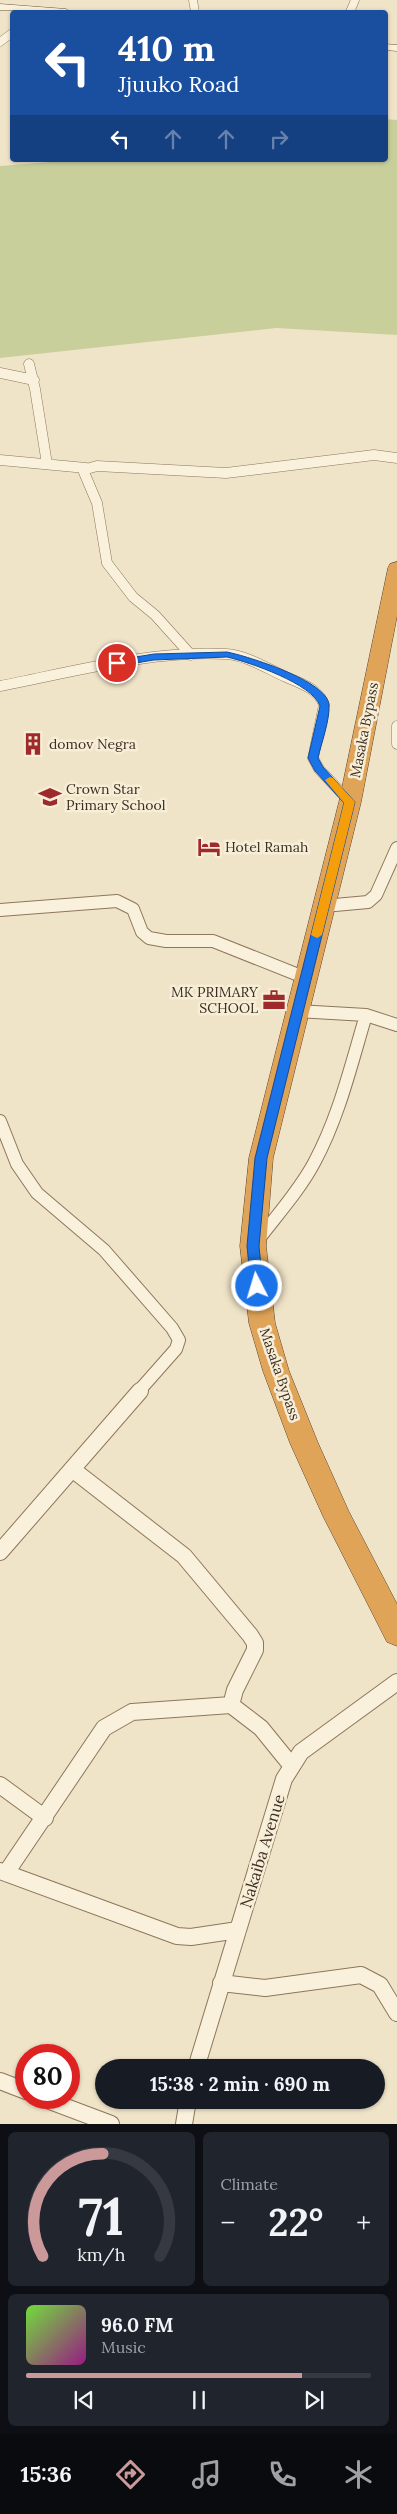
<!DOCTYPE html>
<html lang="en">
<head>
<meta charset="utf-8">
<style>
	body { margin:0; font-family:Lora,serif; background:#20242c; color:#f1f3f6; height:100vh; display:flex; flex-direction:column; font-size:19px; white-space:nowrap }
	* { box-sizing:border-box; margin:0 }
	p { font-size:16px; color:#9ea1a6 }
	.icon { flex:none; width:28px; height:28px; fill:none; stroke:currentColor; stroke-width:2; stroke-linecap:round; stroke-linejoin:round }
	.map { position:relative; height:2124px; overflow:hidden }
	.panel { display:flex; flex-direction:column; gap:8px; padding:8px; background:#0d0f14; flex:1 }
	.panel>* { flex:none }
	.guide { position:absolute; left:10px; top:10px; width:378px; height:152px; border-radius:5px; box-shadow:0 1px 4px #0004; background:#1a4fa0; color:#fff; overflow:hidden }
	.speed { position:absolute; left:15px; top:2044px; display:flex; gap:10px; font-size:25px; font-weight:700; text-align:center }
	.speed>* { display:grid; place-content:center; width:65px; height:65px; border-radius:50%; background:#171b24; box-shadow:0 1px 4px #0004; line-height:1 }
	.speed .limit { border:8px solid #d22; background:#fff; color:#111 }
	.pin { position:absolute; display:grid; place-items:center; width:42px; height:42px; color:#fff; margin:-21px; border:2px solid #fff; border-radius:50%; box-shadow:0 1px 5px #0007 }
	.me { position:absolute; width:55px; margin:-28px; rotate:355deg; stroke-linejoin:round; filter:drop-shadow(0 0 4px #0008) }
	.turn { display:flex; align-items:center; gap:18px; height:105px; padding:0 25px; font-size:22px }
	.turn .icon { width:65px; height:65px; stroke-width:2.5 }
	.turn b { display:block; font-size:35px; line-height:42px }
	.lanes { display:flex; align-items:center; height:48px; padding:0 25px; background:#0003; justify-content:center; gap:25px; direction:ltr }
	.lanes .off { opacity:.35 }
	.big { font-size:38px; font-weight:700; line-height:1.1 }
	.panel .tile { flex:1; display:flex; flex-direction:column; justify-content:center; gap:8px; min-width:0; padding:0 18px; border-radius:8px; background:#20242c }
	.panel .dial { align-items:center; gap:0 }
	.dial svg { height:130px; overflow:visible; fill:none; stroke:#363941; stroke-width:7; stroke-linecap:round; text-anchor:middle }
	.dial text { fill:#f1f3f6; stroke:none }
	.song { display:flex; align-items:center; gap:15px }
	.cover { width:60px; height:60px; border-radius:8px; background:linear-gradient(135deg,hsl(100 70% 55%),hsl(310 70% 35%)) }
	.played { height:5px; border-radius:2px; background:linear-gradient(90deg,#cc999b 80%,#363941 80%) }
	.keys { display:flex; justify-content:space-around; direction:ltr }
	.heat { display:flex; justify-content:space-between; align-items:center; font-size:28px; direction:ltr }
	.panel .tiles { flex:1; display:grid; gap:8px; grid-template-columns:1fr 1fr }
	.tile:last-child { grid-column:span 2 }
	.trip { position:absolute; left:95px; top:2059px; width:290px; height:50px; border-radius:25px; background:#171b24; box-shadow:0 1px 4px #0004; font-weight:700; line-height:50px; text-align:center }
	.tab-bar { display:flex; height:80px; justify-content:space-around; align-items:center; background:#090b0e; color:#9ea1a6 }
	.tab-bar .icon { width:35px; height:35px }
	.tab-bar .on { color:#cc999b }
	.tab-bar b { font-size:22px; color:#f1f3f6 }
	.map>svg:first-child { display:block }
	.green { fill:#c9cf9b }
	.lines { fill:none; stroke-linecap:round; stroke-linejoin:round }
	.street-far3-casing { stroke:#8d765c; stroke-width:9 }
	.street-far2-casing { stroke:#8d765c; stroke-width:11 }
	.street-far1-casing { stroke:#8d765c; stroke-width:14 }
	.street-casing { stroke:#8d765c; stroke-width:18 }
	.secondary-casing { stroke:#6f573f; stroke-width:1 }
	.highway-casing { stroke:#5b4430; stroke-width:1 }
	.street-far3 { stroke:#faf1dc; stroke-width:8 }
	.street-far2 { stroke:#faf1dc; stroke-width:10 }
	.street-far1 { stroke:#faf1dc; stroke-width:12 }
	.street { stroke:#faf1dc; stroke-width:16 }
	.secondary { fill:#faf1dc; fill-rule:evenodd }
	.highway { fill:#e0a458; fill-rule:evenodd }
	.route { fill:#1a73e8; stroke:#114b97 }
	.slow { fill:#f59e0b }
	.labels { text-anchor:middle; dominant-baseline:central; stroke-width:5; stroke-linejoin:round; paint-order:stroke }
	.street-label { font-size:14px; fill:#3d2e20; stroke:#f7eed8 }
	.poi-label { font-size:14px; fill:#3d2e20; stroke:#f7eed8; text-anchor:start }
	.near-street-label { font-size:16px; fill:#3d2e20; stroke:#f7eed8 }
</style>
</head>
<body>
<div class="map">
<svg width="397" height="2124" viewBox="0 0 397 2124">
	<rect width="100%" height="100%" fill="#f0e4c8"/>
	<!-- green -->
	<path class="green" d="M385 119 397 120V335L276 328 0 358V166L76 160H385Z"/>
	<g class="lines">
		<defs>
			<path id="street-far3" d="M193 0 195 12
				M350 12 355 0
				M0 42 12 33"/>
			<path id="street-far2" d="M29 364 35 389 47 464
				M0 373 34 380
				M0 460 86 468
				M191 655 155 615 133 597 107 563 97 503 83 470 97 466 226 473 374 455 397 458
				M0 686C72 672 152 650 226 654 246 655 268 669 286 677 300 683 319 689 324 705L313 758 319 769 350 802
				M397 726V744"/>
			<path id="street-far1" d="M324 906 368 902 376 895 397 848
				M0 910 117 901 133 909 142 932 149 938 166 941H213L306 978
				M297 1011 366 1015 397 1025
				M0 1121 17 1164 37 1193 104 1250 172 1328 179 1340 176 1349 138 1392
				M258 1240C277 1215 299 1191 314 1163 339 1117 351 1065 366 1015"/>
			<path id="street" d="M72 1469 184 1556 250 1635 255 1643V1650L235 1690 231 1705
				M0 1552 140 1391
				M0 1785 45 1818
				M0 1871 177 1936 191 1937 238 1930
				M6 1873 104 1728 132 1712 231 1705 261 1728 291 1765
				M221 1983 265 1988 361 1975 380 1985 397 2013
				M196 2068 284 1779 301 1752 397 1682
				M0 2081 26 2091
				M42 2098 111 2124
				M184 2124 188 2100"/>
			<path id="secondary" d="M0 4 66 9 71 12 0 10Z
				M385 44 397 45V51L385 50Z"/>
			<path id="highway" d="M397 562V616L361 802 273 1158 266 1246 275 1323 289 1371 318 1443 349 1512 397 1604V1646L387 1642 323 1516 290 1443 263 1371 249 1323 240 1246 249 1158 339 802 388 568 390 564Z"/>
		</defs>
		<!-- street-far3 casing -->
		<use href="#street-far3" class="street-far3-casing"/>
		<!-- street-far2 casing -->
		<use href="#street-far2" class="street-far2-casing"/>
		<!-- street-far1 casing -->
		<use href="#street-far1" class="street-far1-casing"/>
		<!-- street casing -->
		<use href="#street" class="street-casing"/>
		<!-- secondary casing -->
		<use href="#secondary" class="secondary-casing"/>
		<!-- highway casing -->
		<use href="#highway" class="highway-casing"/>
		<!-- street-far3 -->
		<use href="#street-far3" class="street-far3"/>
		<!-- street-far2 -->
		<use href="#street-far2" class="street-far2"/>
		<!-- street-far1 -->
		<use href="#street-far1" class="street-far1"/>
		<!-- street -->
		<use href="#street" class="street"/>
		<!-- secondary -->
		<use href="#secondary" class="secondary"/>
		<!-- highway -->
		<use href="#highway" class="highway"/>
	</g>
	<!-- route -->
	<path class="route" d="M227 652C247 656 328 681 329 705 330 720 321 744 318 758L323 767 355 802 267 1158 259 1246 263 1286 257 1290 251 1286 247 1246 255 1158 344 803 315 771 308 758 320 706C313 684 249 662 227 657L154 660 117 666 112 663 117 660 154 654Z"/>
	<!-- slow -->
	<path class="slow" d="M330 777 333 778 355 802 322 935 317 938 311 935 344 803 325 780Z"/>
	<!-- icons -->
	<defs>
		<symbol id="building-bare" viewBox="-9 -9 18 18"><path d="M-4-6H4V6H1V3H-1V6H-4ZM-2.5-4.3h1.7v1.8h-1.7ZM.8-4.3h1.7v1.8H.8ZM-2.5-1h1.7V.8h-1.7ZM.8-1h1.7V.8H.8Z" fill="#9e2a2b" stroke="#f7eed8" stroke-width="2.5" paint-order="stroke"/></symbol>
		<symbol id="school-bare" viewBox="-9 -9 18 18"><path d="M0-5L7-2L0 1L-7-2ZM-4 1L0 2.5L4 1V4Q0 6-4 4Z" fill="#9e2a2b" stroke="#f7eed8" stroke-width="2.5" paint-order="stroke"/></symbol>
		<symbol id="hotel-bare" viewBox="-9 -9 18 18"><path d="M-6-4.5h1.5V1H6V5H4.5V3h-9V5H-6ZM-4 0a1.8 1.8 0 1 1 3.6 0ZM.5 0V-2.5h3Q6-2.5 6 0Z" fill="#9e2a2b" stroke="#f7eed8" stroke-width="2.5" paint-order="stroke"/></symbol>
		<symbol id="office-bare" viewBox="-9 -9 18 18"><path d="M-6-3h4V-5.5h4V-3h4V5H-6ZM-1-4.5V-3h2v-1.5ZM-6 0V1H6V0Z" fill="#9e2a2b" stroke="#f7eed8" stroke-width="2.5" paint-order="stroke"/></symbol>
	</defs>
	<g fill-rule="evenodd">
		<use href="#building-bare" x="17" y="728" width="32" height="32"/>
		<use href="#school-bare" x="34" y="781" width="32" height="32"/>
		<use href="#hotel-bare" x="193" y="831" width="32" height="32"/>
		<use href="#office-bare" x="258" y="984" width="32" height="32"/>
	</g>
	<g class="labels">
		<!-- street labels -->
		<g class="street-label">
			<text transform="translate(364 730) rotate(-79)">Masaka Bypass</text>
			<text transform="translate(280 1374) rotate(71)">Masaka Bypass</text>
		</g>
		<!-- poi labels -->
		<g class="poi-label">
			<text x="49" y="744">domov Negra</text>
			<text x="66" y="789">Crown Star<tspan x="66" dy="16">Primary School</tspan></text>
			<text x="225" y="847">Hotel Ramah</text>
			<text x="258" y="992" text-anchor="end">MK PRIMARY<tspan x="258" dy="16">SCHOOL</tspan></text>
		</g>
		<!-- near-street labels -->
		<g class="near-street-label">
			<text transform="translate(262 1851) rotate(-73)">Nakaiba Avenue</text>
		</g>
	</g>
</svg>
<div class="speed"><div class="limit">80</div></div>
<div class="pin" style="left:117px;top:663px;background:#d93025"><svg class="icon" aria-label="arrive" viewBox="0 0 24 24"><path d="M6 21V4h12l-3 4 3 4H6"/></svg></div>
<svg class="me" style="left:257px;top:1286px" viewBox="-20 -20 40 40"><circle r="17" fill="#1a73e8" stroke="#fff" stroke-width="3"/><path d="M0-11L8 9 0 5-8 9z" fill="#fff"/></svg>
<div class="trip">15:38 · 2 min · 690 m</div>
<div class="guide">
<div class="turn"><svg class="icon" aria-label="left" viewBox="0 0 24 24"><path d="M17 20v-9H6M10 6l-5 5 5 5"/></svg><div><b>410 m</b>Jjuuko Road</div></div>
<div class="lanes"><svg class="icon" aria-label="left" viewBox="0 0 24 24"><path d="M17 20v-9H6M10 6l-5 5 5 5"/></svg><svg class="icon off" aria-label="ahead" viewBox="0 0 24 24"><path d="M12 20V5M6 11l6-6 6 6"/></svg><svg class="icon off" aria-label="ahead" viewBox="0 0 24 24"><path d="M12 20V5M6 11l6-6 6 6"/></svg><svg class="icon off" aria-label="right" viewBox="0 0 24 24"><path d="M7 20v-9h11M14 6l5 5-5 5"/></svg></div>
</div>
</div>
<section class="panel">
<div class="tiles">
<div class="tile dial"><svg viewBox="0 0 100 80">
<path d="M14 69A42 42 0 1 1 86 69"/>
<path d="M14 69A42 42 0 0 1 51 6" stroke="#cc999b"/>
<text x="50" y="56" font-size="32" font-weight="700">71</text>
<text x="50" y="72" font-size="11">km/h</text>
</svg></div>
<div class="tile"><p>Climate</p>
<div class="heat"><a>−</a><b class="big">22°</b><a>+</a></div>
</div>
<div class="tile">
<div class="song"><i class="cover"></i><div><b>96.0 FM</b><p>Music</p></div></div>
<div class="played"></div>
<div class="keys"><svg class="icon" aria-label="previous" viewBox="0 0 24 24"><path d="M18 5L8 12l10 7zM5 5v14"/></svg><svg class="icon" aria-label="pause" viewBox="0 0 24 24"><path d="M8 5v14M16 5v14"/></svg><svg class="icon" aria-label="next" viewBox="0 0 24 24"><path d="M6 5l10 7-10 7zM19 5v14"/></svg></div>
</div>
</div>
</section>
<nav class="tab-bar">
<b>15:36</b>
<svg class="icon on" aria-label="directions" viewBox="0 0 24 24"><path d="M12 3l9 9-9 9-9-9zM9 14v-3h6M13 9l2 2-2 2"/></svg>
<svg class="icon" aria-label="music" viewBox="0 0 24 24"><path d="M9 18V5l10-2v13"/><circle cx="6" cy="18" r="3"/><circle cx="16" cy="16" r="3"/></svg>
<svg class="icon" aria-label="phone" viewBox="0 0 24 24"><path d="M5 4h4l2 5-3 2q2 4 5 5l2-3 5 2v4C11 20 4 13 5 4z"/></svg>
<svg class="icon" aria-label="climate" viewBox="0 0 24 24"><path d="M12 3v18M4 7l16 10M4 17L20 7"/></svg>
</nav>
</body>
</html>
